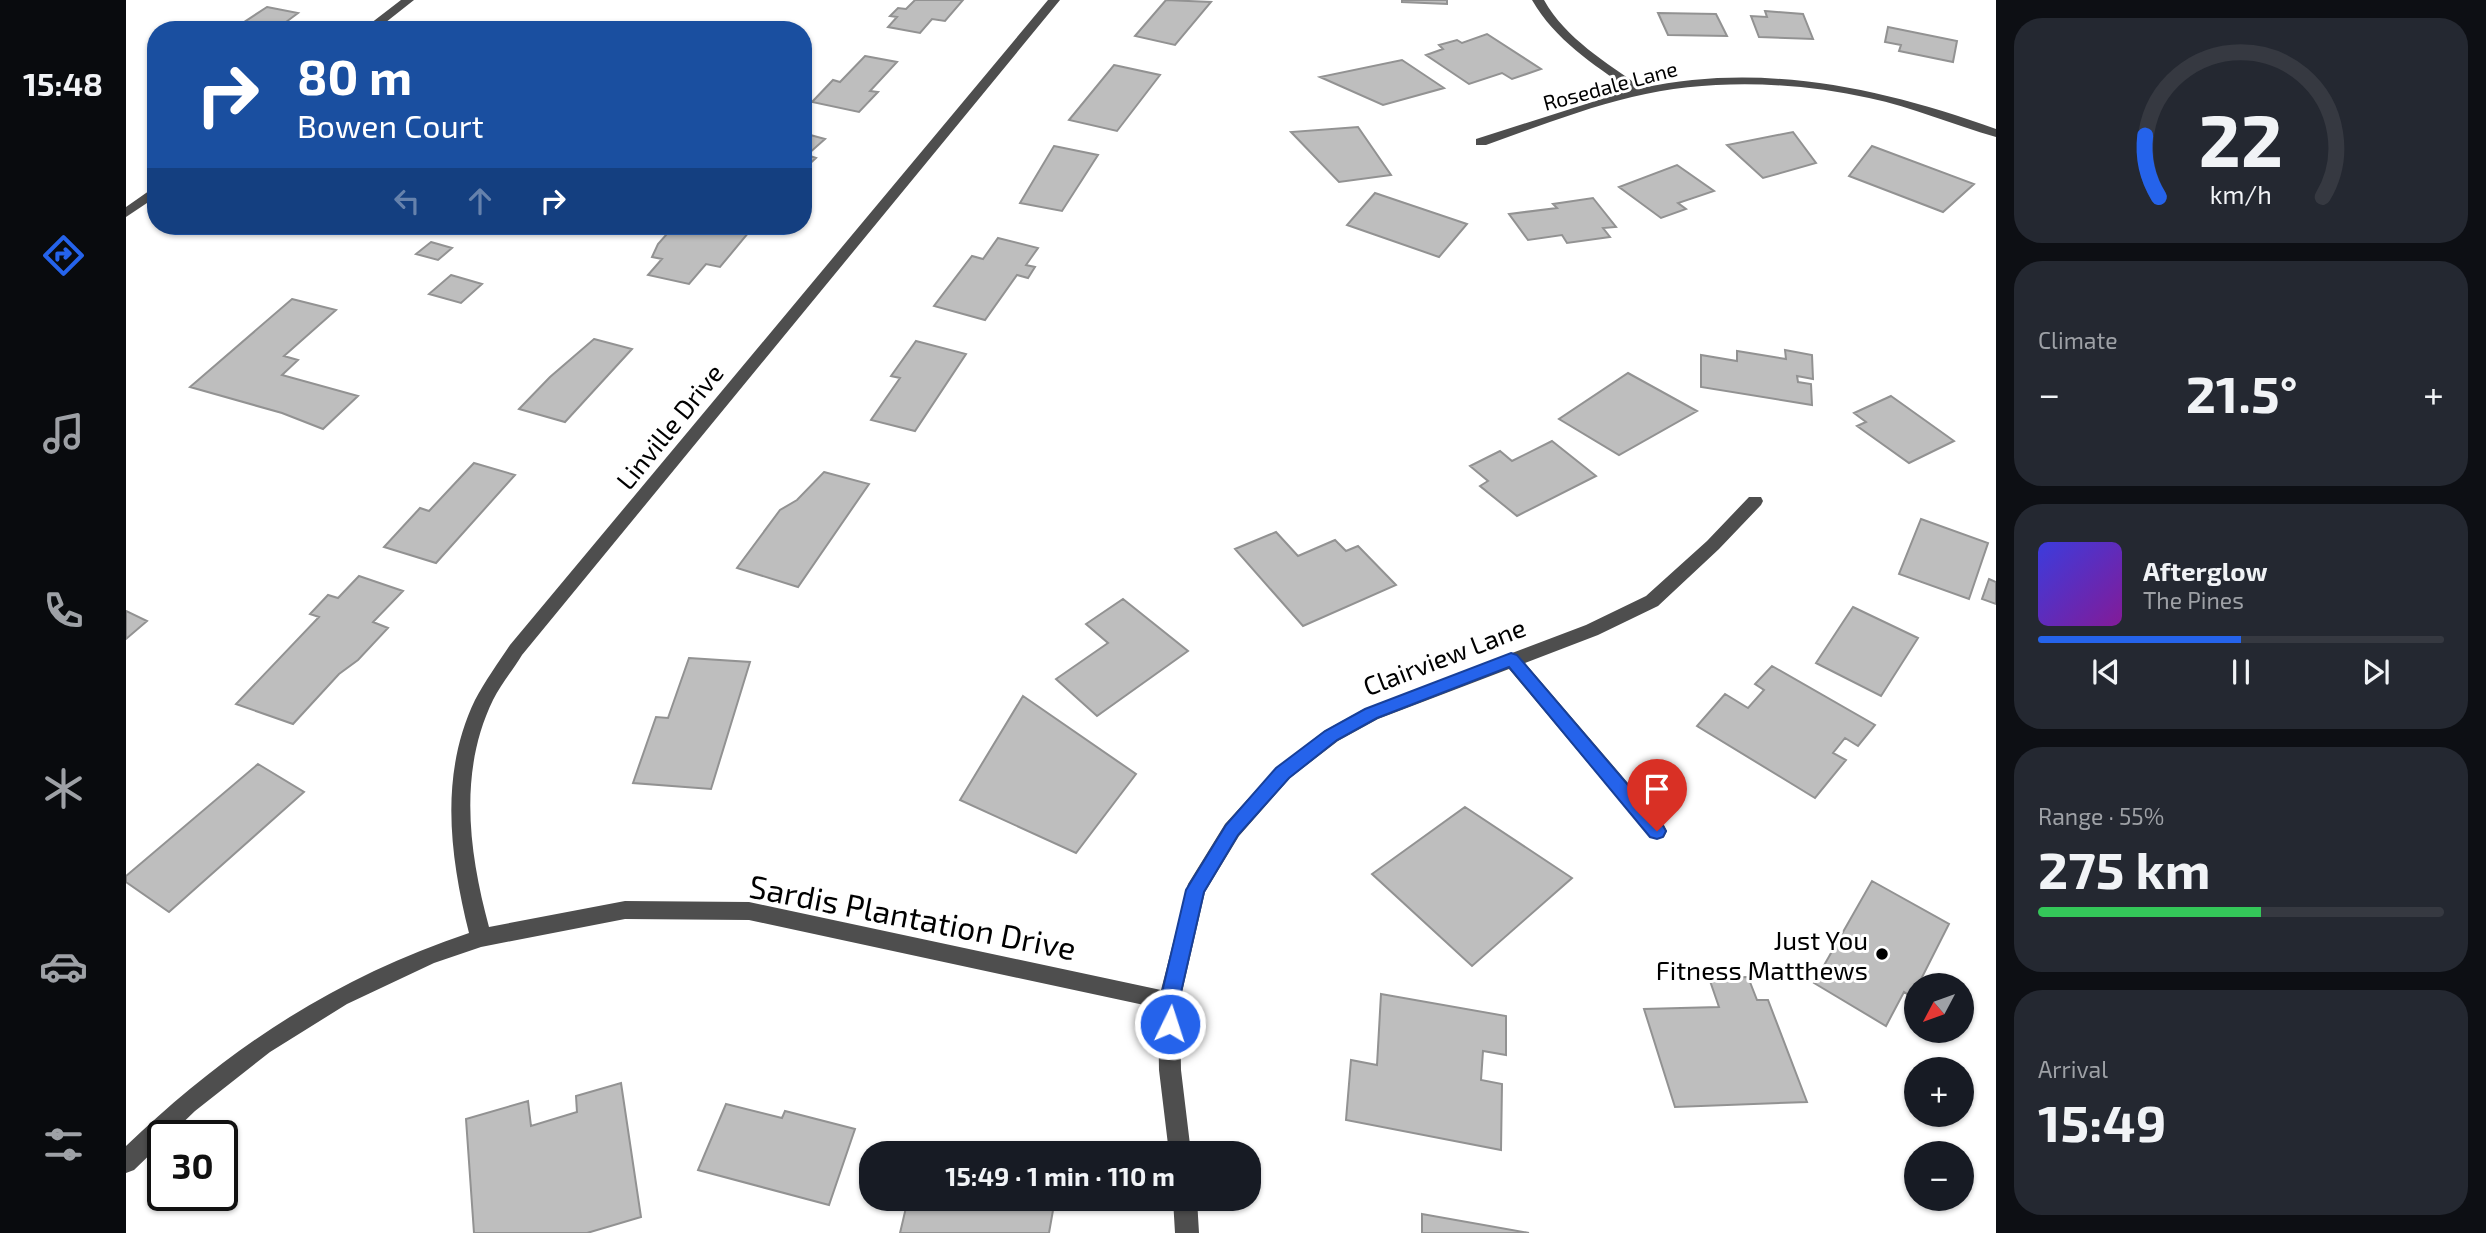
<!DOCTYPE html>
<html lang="en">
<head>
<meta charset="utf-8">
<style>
	body { margin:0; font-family:"Exo 2",sans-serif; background:#242831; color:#f1f3f6; height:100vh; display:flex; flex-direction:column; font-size:26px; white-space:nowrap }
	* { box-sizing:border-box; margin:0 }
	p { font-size:23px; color:#9ea1a6 }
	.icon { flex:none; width:38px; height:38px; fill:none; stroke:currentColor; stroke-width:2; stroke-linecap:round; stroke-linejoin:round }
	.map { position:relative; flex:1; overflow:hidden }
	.details { display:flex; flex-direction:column; gap:18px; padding:18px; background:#0d0f14; width:490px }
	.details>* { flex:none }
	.guide { position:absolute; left:21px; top:21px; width:665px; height:214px; border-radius:28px; box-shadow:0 2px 5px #0004; background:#1a4fa0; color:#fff; overflow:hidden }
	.needle { width:46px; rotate:229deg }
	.controls { position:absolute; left:1778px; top:973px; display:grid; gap:14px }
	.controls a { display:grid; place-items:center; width:70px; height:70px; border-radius:50%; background:#171b24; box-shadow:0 2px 5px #0004; font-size:35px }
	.speed { position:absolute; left:21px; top:1120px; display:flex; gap:14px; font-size:35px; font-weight:700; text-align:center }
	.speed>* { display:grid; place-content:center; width:91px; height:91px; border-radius:50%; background:#171b24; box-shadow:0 2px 5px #0004; line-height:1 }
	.speed .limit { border:4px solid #111; border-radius:10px; background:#fff; color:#111 }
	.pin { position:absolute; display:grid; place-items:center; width:60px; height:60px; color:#fff; margin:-72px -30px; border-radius:50% 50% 50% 0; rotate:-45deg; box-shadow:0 0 7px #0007 }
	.pin .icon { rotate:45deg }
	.me { position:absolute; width:77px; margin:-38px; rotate:4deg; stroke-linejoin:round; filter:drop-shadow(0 0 5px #0008) }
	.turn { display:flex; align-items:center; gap:24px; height:147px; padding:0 35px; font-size:32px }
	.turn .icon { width:91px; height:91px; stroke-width:2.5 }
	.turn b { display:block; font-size:49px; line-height:60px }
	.lanes { display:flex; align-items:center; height:66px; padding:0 35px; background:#0003; justify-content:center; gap:35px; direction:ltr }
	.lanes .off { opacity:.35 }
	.big { font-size:52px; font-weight:700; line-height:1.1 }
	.details .card { flex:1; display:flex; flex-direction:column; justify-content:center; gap:10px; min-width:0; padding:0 24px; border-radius:28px; background:#242831 }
	.details .dial { align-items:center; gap:0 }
	.dial svg { height:182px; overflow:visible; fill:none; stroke:#363941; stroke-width:7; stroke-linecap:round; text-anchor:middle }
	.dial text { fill:#f1f3f6; stroke:none }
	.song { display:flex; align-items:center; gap:21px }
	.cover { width:84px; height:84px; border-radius:10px; background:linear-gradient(135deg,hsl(240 70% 55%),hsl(290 70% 35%)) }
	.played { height:7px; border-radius:4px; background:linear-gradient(90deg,#2563eb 50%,#363941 50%) }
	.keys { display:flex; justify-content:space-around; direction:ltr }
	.heat { display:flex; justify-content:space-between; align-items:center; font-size:38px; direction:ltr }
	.charge { height:10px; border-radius:5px; background:linear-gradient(90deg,#34c759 55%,#363941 0) }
	.trip { position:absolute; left:733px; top:1141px; width:402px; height:70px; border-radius:28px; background:#171b24; box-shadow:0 2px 5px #0004; font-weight:700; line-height:70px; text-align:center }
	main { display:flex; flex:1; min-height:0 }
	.menu { display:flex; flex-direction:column; width:126px; justify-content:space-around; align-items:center; background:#090b0e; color:#9ea1a6 }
	.menu .icon { width:49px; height:49px }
	.menu .active { color:#2563eb }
	.menu b { font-size:32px; color:#f1f3f6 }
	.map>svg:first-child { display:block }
	.building { fill:#bebebe; stroke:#929292; stroke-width:2 }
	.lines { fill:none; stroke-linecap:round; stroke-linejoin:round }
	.minor { fill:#4e4e4e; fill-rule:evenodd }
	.route { fill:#2563eb; stroke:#184099; stroke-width:2 }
	.poi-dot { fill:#000; stroke:#fff; stroke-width:2.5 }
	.labels { text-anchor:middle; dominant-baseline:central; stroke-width:6; stroke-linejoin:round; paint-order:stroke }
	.far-street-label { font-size:21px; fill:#000; stroke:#fff }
	.street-label { font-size:26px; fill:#000; stroke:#fff }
	.poi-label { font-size:26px; fill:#000; stroke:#fff; text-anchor:end }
	.near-street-label { font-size:32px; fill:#000; stroke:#fff }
</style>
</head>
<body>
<main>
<nav class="menu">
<b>15:48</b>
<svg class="icon active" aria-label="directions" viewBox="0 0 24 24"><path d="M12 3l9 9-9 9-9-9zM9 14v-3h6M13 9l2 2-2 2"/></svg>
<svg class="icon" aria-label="music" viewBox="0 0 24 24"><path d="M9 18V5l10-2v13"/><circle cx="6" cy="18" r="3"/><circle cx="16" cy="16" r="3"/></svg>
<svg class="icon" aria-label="phone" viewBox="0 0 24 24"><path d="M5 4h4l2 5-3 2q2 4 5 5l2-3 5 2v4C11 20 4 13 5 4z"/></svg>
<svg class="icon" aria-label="climate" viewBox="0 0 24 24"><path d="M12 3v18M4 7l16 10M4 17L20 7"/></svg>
<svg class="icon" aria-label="car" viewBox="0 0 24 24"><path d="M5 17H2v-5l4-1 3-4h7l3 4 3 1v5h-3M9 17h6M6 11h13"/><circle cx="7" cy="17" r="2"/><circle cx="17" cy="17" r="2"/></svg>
<svg class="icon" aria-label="filters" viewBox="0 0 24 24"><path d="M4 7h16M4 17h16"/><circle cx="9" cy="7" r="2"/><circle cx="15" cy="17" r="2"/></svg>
</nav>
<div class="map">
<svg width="1870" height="1233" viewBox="0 0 1870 1233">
	<rect width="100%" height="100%" fill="#fff"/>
	<!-- building -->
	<path class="building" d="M789 0H837L819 21 806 19 794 33 762 27 771 17 764 16 772 8 780 9Z
		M1040 0 1085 2 1049 45 1009 36Z
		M1276 0H1321V4L1276 2Z
		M141 7 172 13 160 22 167 23 157 30H106Z
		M1639 11 1677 14 1687 39 1633 37 1625 16 1641 17Z
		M1532 13 1590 14 1601 36 1542 35Z
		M1762 27 1831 41 1827 62 1773 51 1775 45 1759 42Z
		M1361 34 1415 69 1386 79 1376 73 1343 84 1300 55 1317 49 1313 45 1331 40 1336 43Z
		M739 56 771 62 744 91 752 92 733 112 686 102 707 80 714 82Z
		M1276 60 1318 88 1257 105 1194 77Z
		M988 65 1034 75 991 131 943 120Z
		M1232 127 1265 175 1213 182 1165 132Z
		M1667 132 1690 163 1637 178 1601 145Z
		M677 133 699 139 681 155 690 158 677 170Z
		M928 146 972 155 936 211 894 203Z
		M1746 146 1848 184 1817 212 1723 176Z
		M1551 165 1588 191 1552 203 1560 209 1535 218 1493 187Z
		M1249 193 1341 224 1313 257 1221 225Z
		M1467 198 1490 227 1477 228 1484 237 1441 243 1436 235 1402 240 1383 214 1431 208 1427 204Z
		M570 226H628L594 267 580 264 563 284 522 275 536 259 526 257 532 244 547 227 566 231Z
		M872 238 912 248 900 265 909 267 902 278 891 275 859 320 808 306 846 256 857 259Z
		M305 242 326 248 312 260 290 254Z
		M325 275 356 284 335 303 303 294Z
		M166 299 210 310 158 356 172 360 156 375 232 396 197 429 156 413 64 387Z
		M468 339 506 349 439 422 393 409 424 377Z
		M790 341 840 354 789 431 745 420 774 378 765 376Z
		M1659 350 1686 355 1687 379 1671 376 1672 382 1685 384 1686 405 1575 387V355L1611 361V351L1660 359Z
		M1502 373 1571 411 1493 455 1433 419Z
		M1765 396 1828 441 1783 463 1731 426 1740 422 1728 413Z
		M1426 441 1470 476 1391 516 1354 486 1362 481 1344 466 1374 451 1386 461Z
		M348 463 389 475 310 563 258 547 294 508 303 511Z
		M698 472 743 484 672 587 611 568 654 510 671 500Z
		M1795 519 1862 543 1843 599 1773 574Z
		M1150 532 1172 556 1209 540 1220 551 1232 546 1270 585 1177 626 1109 549Z
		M233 576 277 591 247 622 262 628 232 660 213 674 167 724 110 704 193 617 184 614 202 595 212 598Z
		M1863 579 1870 582V604L1856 599Z
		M997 599 1062 651 971 716 930 679 982 643 960 624Z
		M1727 607 1792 638 1755 696 1690 663Z
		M0 611 21 621 0 639Z
		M563 658 624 662 585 789 507 783 530 717 542 718Z
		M1646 666 1749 725 1732 746 1719 738 1707 753 1720 760 1689 798 1571 726 1599 694 1622 708 1638 690 1629 684Z
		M897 696 1010 774 950 853 834 800Z
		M132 764 178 792 43 912 0 882V876Z
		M1339 807 1446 878 1346 966 1246 874Z
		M1746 881 1823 924 1786 997 1778 992 1760 1026 1688 983Z
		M1622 977 1631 1000H1642L1681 1102 1549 1107 1518 1009 1593 1007 1583 978Z
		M1255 994 1380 1016V1055L1357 1051 1355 1080 1376 1084 1375 1150 1220 1120 1225 1060 1251 1065Z
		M495 1083 515 1217 461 1233H348L340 1119 402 1101 405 1126 451 1112 450 1096Z
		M600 1104 656 1118 659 1111 729 1129 703 1205 572 1170Z
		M782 1199H929L923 1233H774Z
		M1296 1214 1403 1233H1296Z"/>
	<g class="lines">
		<!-- minor -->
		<path class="minor" d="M275 0H288L250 30H236Z
			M922 0H934L396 655C387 670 375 684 367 700 332 772 343 853 363 927L499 901 623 902 1035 990 1062 884 1099 824 1150 768 1198 731 1238 709 1460 625 1520 596 1581 541 1623 497H1635L1637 501 1635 505 1593 549 1532 606 1472 635 1399 663 1538 825 1541 831 1538 837 1531 839 1524 837 1383 669 1252 719 1212 741 1164 778 1113 836 1079 892 1054 1001 1055 1070 1065 1153H1043L1033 1070 1032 1008 623 920 499 919 355 947 308 963 221 1004 144 1052 69 1111 43 1136H37V1142L8 1170 0 1173V1146C104 1047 207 979 343 933 324 856 313 775 349 700 359 681 372 663 384 645Z
			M1406 0H1418C1440 39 1480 62 1516 88 1637 62 1756 88 1870 129V137C1827 125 1787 107 1743 98 1665 81 1582 79 1506 97 1456 109 1408 128 1360 145H1350V139L1504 90C1467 64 1429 40 1406 0Z
			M30 186V197L0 217V207Z
			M1047 1199H1071L1073 1233H1049Z"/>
	</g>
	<!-- route -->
	<path class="route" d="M1385 653 1391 655 1537 826 1540 831 1537 837 1531 839 1524 837 1383 667 1251 718 1211 740 1163 778 1112 835 1078 892 1053 1001V1024L1050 1031 1044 1033 1037 1031 1034 1024V1001L1060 890 1100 825 1150 768 1199 731 1239 709Z"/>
	<!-- markers -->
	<circle class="poi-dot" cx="1756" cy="954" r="7"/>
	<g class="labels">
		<!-- far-street labels -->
		<g class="far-street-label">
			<text transform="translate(1484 85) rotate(-15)">Rosedale Lane</text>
		</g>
		<!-- street labels -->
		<g class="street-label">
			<text transform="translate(543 426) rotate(-51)">Linville Drive</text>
			<text transform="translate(1318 656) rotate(-21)">Clairview Lane</text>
		</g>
		<!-- poi labels -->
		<g class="poi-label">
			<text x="1742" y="939">Just You<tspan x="1742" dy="30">Fitness Matthews</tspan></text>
		</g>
		<!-- near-street labels -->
		<g class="near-street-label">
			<text transform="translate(787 916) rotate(11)">Sardis Plantation Drive</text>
		</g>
	</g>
</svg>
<div class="controls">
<a><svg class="needle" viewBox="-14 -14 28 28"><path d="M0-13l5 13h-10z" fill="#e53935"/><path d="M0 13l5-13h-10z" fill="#9ea1a6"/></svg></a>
<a>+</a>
<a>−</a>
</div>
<div class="speed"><div class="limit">30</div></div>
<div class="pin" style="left:1531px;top:831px;background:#d93025"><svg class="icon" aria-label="arrive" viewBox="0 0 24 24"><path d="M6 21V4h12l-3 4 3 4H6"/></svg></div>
<svg class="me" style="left:1044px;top:1024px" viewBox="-20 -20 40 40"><circle r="17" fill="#2563eb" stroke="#fff" stroke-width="3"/><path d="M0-11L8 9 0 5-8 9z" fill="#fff"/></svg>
<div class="trip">15:49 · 1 min · 110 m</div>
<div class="guide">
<div class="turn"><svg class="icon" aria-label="right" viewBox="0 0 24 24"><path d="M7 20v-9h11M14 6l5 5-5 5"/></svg><div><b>80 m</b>Bowen Court</div></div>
<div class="lanes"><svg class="icon off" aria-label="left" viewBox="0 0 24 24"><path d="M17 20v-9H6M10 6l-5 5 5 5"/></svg><svg class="icon off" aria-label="ahead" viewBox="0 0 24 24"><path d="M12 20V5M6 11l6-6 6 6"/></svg><svg class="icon" aria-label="right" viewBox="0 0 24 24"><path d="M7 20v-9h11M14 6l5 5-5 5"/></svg></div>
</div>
</div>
<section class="details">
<div class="card dial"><svg viewBox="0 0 100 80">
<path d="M14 69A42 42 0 1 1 86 69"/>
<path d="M14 69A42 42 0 0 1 8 42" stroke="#2563eb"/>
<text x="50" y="56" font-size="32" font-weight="700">22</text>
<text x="50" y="72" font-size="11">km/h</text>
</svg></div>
<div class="card"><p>Climate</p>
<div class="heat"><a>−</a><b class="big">21.5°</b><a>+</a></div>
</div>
<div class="card">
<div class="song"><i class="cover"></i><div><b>Afterglow</b><p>The Pines</p></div></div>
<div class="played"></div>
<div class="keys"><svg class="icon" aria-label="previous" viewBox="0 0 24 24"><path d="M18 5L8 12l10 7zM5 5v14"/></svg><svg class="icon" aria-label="pause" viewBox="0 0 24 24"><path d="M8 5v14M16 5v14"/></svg><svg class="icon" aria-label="next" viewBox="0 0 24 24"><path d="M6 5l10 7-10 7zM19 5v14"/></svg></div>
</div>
<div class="card"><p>Range · 55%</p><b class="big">275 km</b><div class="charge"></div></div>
<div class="card"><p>Arrival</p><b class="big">15:49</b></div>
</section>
</main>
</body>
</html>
